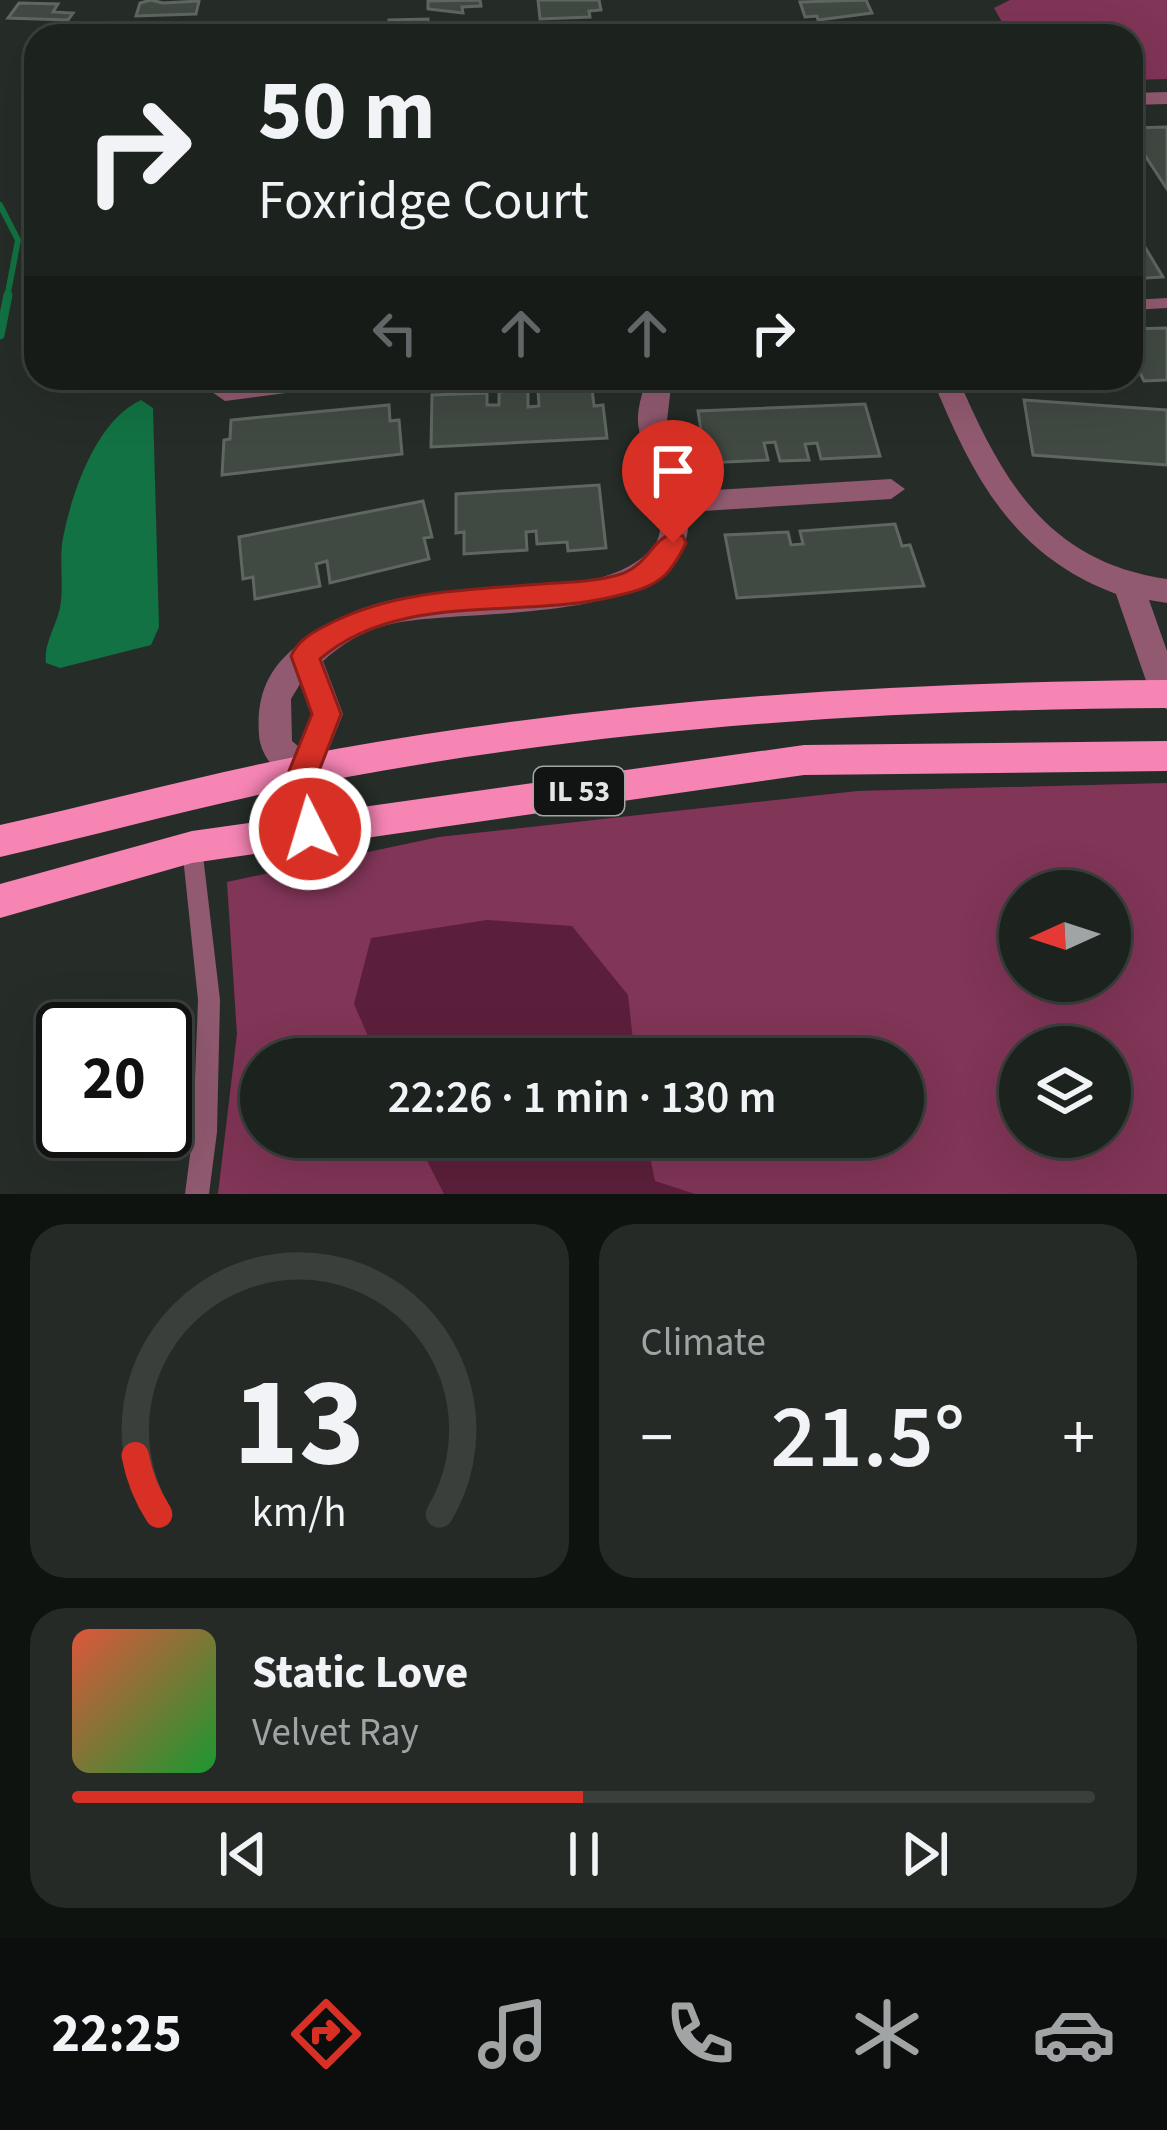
<!DOCTYPE html>
<html lang="en">
<head>
<meta charset="utf-8">
<style>
	body { margin:0; font-family:"Source Sans 3",sans-serif; background:#252a27; color:#f1f3f6; height:100vh; display:flex; flex-direction:column; font-size:45px; white-space:nowrap }
	* { box-sizing:border-box; margin:0 }
	p { font-size:39px; color:#a0a4a4 }
	.icon { flex:none; width:66px; height:66px; fill:none; stroke:currentColor; stroke-width:2; stroke-linecap:round; stroke-linejoin:round }
	.map { position:relative; height:1194px; overflow:hidden }
	.panel { display:flex; flex-direction:column; gap:30px; padding:30px; background:#0f1310; flex:1 }
	.panel>* { flex:none }
	.top-card { position:absolute; left:24px; top:24px; width:1119px; height:366px; border-radius:36px; box-shadow:0 12px 48px #0002,0 0 0 3px #3a3f3c; background:#1c221e; color:#f1f3f6; overflow:hidden }
	.needle { width:78px; rotate:267deg }
	.tools { position:absolute; left:999px; top:870px; display:grid; gap:24px }
	.tools a { display:grid; place-items:center; width:132px; height:132px; border-radius:50%; background:#1c221e; box-shadow:0 12px 48px #0002,0 0 0 3px #3a3f3c; font-size:60px }
	.speed { position:absolute; left:36px; top:1002px; display:flex; gap:24px; font-size:60px; font-weight:700; text-align:center }
	.speed>* { display:grid; place-content:center; width:156px; height:156px; border-radius:50%; background:#1c221e; box-shadow:0 12px 48px #0002,0 0 0 3px #3a3f3c; line-height:1 }
	.speed .limit { border:6px solid #111; border-radius:18px; background:#fff; color:#111 }
	.pin { position:absolute; display:grid; place-items:center; width:102px; height:102px; color:#fff; margin:-123px -51px; border-radius:50% 50% 50% 0; rotate:-45deg; box-shadow:0 0 12px #0007 }
	.pin .icon { rotate:45deg }
	.me { position:absolute; width:132px; margin:-66px; rotate:355deg; stroke-linejoin:round; filter:drop-shadow(0 0 9px #0008) }
	.turn { display:flex; align-items:center; gap:42px; height:252px; padding:0 36px; font-size:54px }
	.turn .icon { width:156px; height:156px; stroke-width:2.5 }
	.turn b { display:block; font-size:84px; line-height:102px }
	.lanes { display:flex; align-items:center; height:114px; padding:0 36px; background:#0003; justify-content:center; gap:60px; direction:ltr }
	.lanes .off { opacity:.35 }
	.big { font-size:90px; font-weight:600; line-height:1.1 }
	.panel .widget { flex:1; display:flex; flex-direction:column; justify-content:center; gap:18px; min-width:0; padding:0 42px; border-radius:36px; background:#252a27 }
	.panel .dial { align-items:center; gap:0 }
	.dial svg { height:312px; overflow:visible; fill:none; stroke:#3a3f3c; stroke-width:7; stroke-linecap:round; text-anchor:middle }
	.dial text { fill:#f1f3f6; stroke:none }
	.song { display:flex; align-items:center; gap:36px }
	.cover { width:144px; height:144px; border-radius:18px; background:linear-gradient(135deg,hsl(10 70% 55%),hsl(130 70% 35%)) }
	.played { height:12px; border-radius:6px; background:linear-gradient(90deg,#d93025 50%,#3a3f3c 50%) }
	.keys { display:flex; justify-content:space-around; direction:ltr }
	.heat { display:flex; justify-content:space-between; align-items:center; font-size:66px; direction:ltr }
	.panel .tiles { flex:1; display:grid; gap:30px; grid-template-columns:1fr 1fr }
	.widget:last-child { grid-column:span 2 }
	.trip { position:absolute; left:240px; top:1038px; width:684px; height:120px; border-radius:60px; background:#1c221e; box-shadow:0 12px 48px #0002,0 0 0 3px #3a3f3c; font-weight:600; line-height:120px; text-align:center }
	.tab-bar { display:flex; height:192px; justify-content:space-around; align-items:center; background:#0b0e0c; color:#a0a4a4 }
	.tab-bar .icon { width:84px; height:84px }
	.tab-bar .on { color:#d93025 }
	.tab-bar b { font-size:54px; color:#f1f3f6 }
	.map>svg:first-child { display:block }
	.green { fill:#5c1f3b; fill-rule:evenodd }
	.forest { fill:#813557; fill-rule:evenodd }
	.water { fill:#127243 }
	.lines { fill:none; stroke-linecap:round; stroke-linejoin:round }
	.stream-far1 { stroke:#127243; stroke-width:6 }
	.stream { stroke:#127243; stroke-width:9 }
	.building { fill:#414943; stroke:#5e6761; stroke-width:3 }
	.service { fill:#915a70; fill-rule:evenodd }
	.minor { fill:#915a70; fill-rule:evenodd }
	.primary { fill:#f685b4; fill-rule:evenodd }
	.route { fill:#d93025; stroke:#8d1f18; stroke-width:3 }
	.labels { text-anchor:middle; dominant-baseline:central; stroke-width:12; stroke-linejoin:round; paint-order:stroke }
	.shield { fill:#111412; stroke:#a3a8a5; stroke-width:3 }
	.shield-label { font-size:30px; font-weight:bold; fill:#e2e7e4 }
</style>
</head>
<body>
<div class="map">
<svg width="1167" height="1194" viewBox="0 0 1167 1194">
	<rect width="100%" height="100%" fill="#262d28"/>
	<!-- green -->
	<path class="green" d="M1167 783V1194H218L237 1034 227 882 439 837 858 791ZM1020 891H1110V981H1020ZM1020 1047H1110V1137H1020ZM261 1059H903V1137H261Z"/>
	<!-- forest -->
	<path class="forest" d="M1010 0H1167V79L1131 80V36H1010L994 8Z
		M1167 783V1194H695L655 1181 646 1137H903V1059H635L628 995 572 926 487 920 371 938 354 1004 378 1059H261V1137H415L444 1194H218L237 1034 227 882 439 837 858 791ZM1020 891H1110V981H1020ZM1020 1047H1110V1137H1020Z"/>
	<!-- water -->
	<path class="water" d="M141 400 153 408 159 627 151 645 60 668 46 663C43 642 59 623 61 601 63 582 60 563 62 544 70 497 95 421 141 400Z"/>
	<g class="lines">
		<!-- stream-far1 -->
		<path class="stream-far1" d="M0 205 18 240 7 298"/>
		<!-- stream -->
		<path class="stream" d="M0 335 8 295"/>
	</g>
	<!-- building -->
	<path class="building" d="M151 0 163 3 199 1 196 14 136 16 140 3Z
		M480 0 481 6 462 7 463 13 428 9V1Z
		M538 0H599L601 10 589 11 590 17 540 19Z
		M866 0 872 13 818 20 817 16 805 17 800 2Z
		M19 3 58 4 53 12 73 13 68 20 8 18Z
		M428 19V35L388 36 389 20Z
		M936 25 956 28 987 36H929Z
		M1167 127V189L1131 134V128Z
		M1131 224 1163 277 1131 279Z
		M1167 328V380L1144 381 1131 356V329Z
		M592 388 594 406 603 405 607 438 431 447 432 395 487 393V405H499V392L528 391V407L539 406 538 391Z
		M1024 400 1167 410V465L1033 455Z
		M865 404 880 456 821 459 817 443 805 444 809 460 780 461 775 442 764 443 768 460 706 463 698 411Z
		M389 405 390 421 399 420 402 454 222 475 224 440 230 439 231 420Z
		M599 485 606 548 568 551 567 542 537 544 536 531 526 532 527 550 464 554V532L456 533V494Z
		M423 501 432 537 424 538 429 559 330 583 327 561 316 564 320 586 255 599 253 577 243 579 239 537Z
		M895 524 902 546 910 545 924 586 737 598 725 535 788 532 791 545 803 544 800 531Z"/>
	<g class="lines">
		<!-- service -->
		<path class="service" d="M1167 298V308L1131 310V300Z
			M975 378H1069L1061 383 948 390 940 385 948 380Z
			M304 762 311 765 314 771 320 829 317 836 310 839 303 836 300 829 294 771 297 765Z
			M192 837 199 840 202 847 220 1000 217 1132 209 1194H185L193 1132 198 1000 182 847 185 840Z"/>
		<!-- minor -->
		<path class="minor" d="M1167 92V104L1131 105V93Z
			M263 378H344L331 387 225 401 212 392 225 383Z
			M646 378H672L666 429 683 492 891 479 905 489 891 499 688 512C700 633 461 605 387 625 361 632 342 644 323 661L343 714 316 781 304 786C281 777 261 760 259 735 256 694 269 666 302 642 328 624 351 610 383 602 456 583 606 606 654 546 674 521 641 454 638 423 637 407 643 393 646 378ZM300 684 311 714 298 746 292 741 291 699Z
			M932 378H958C1002 481 1048 562 1167 579V603L1149 600 1167 651V709L1156 705 1151 695 1116 594C1012 555 972 476 932 378Z"/>
		<!-- primary -->
		<path class="primary" d="M1167 680V708C889 709 609 728 336 779 223 800 112 831 0 857V825C112 800 224 769 336 749 610 700 889 682 1167 680Z
			M1167 741V771L804 775 192 863 0 918V884L192 831 804 745Z"/>
	</g>
	<!-- route -->
	<path class="route" d="M673 533 683 536 686 543C681 553 674 566 666 574 653 587 633 592 616 596 521 620 400 590 320 659L341 714 319 771 326 829 321 839 310 843 299 839 289 771 312 714 291 656C299 638 317 630 333 622 398 590 471 590 542 584 569 582 598 582 624 573 647 564 653 539 673 533Z"/>
	<g class="labels">
		<!-- shield labels -->
		<rect class="shield" x="534" y="767" width="90" height="48" rx="9"/>
		<g class="shield-label">
			<text x="579" y="791">IL 53</text>
		</g>
	</g>
</svg>
<div class="tools">
<a><svg class="needle" viewBox="-14 -14 28 28"><path d="M0-13l5 13h-10z" fill="#e53935"/><path d="M0 13l5-13h-10z" fill="#a0a4a4"/></svg></a>
<a><svg class="icon" aria-label="layers" viewBox="0 0 24 24"><path d="M12 4l9 5-9 5-9-5zM3 14l9 5 9-5"/></svg></a>
</div>
<div class="speed"><div class="limit">20</div></div>
<div class="pin" style="left:673px;top:543px;background:#d93025"><svg class="icon" aria-label="arrive" viewBox="0 0 24 24"><path d="M6 21V4h12l-3 4 3 4H6"/></svg></div>
<svg class="me" style="left:310px;top:829px" viewBox="-20 -20 40 40"><circle r="17" fill="#d93025" stroke="#fff" stroke-width="3"/><path d="M0-11L8 9 0 5-8 9z" fill="#fff"/></svg>
<div class="trip">22:26 · 1 min · 130 m</div>
<div class="top-card">
<div class="turn"><svg class="icon" aria-label="right" viewBox="0 0 24 24"><path d="M7 20v-9h11M14 6l5 5-5 5"/></svg><div><b>50 m</b>Foxridge Court</div></div>
<div class="lanes"><svg class="icon off" aria-label="left" viewBox="0 0 24 24"><path d="M17 20v-9H6M10 6l-5 5 5 5"/></svg><svg class="icon off" aria-label="ahead" viewBox="0 0 24 24"><path d="M12 20V5M6 11l6-6 6 6"/></svg><svg class="icon off" aria-label="ahead" viewBox="0 0 24 24"><path d="M12 20V5M6 11l6-6 6 6"/></svg><svg class="icon" aria-label="right" viewBox="0 0 24 24"><path d="M7 20v-9h11M14 6l5 5-5 5"/></svg></div>
</div>
</div>
<section class="panel">
<div class="tiles">
<div class="widget dial"><svg viewBox="0 0 100 80">
<path d="M14 69A42 42 0 1 1 86 69"/>
<path d="M14 69A42 42 0 0 1 8 54" stroke="#d93025"/>
<text x="50" y="56" font-size="32" font-weight="700">13</text>
<text x="50" y="72" font-size="11">km/h</text>
</svg></div>
<div class="widget"><p>Climate</p>
<div class="heat"><a>−</a><b class="big">21.5°</b><a>+</a></div>
</div>
<div class="widget">
<div class="song"><i class="cover"></i><div><b>Static Love</b><p>Velvet Ray</p></div></div>
<div class="played"></div>
<div class="keys"><svg class="icon" aria-label="previous" viewBox="0 0 24 24"><path d="M18 5L8 12l10 7zM5 5v14"/></svg><svg class="icon" aria-label="pause" viewBox="0 0 24 24"><path d="M8 5v14M16 5v14"/></svg><svg class="icon" aria-label="next" viewBox="0 0 24 24"><path d="M6 5l10 7-10 7zM19 5v14"/></svg></div>
</div>
</div>
</section>
<nav class="tab-bar">
<b>22:25</b>
<svg class="icon on" aria-label="directions" viewBox="0 0 24 24"><path d="M12 3l9 9-9 9-9-9zM9 14v-3h6M13 9l2 2-2 2"/></svg>
<svg class="icon" aria-label="music" viewBox="0 0 24 24"><path d="M9 18V5l10-2v13"/><circle cx="6" cy="18" r="3"/><circle cx="16" cy="16" r="3"/></svg>
<svg class="icon" aria-label="phone" viewBox="0 0 24 24"><path d="M5 4h4l2 5-3 2q2 4 5 5l2-3 5 2v4C11 20 4 13 5 4z"/></svg>
<svg class="icon" aria-label="climate" viewBox="0 0 24 24"><path d="M12 3v18M4 7l16 10M4 17L20 7"/></svg>
<svg class="icon" aria-label="car" viewBox="0 0 24 24"><path d="M5 17H2v-5l4-1 3-4h7l3 4 3 1v5h-3M9 17h6M6 11h13"/><circle cx="7" cy="17" r="2"/><circle cx="17" cy="17" r="2"/></svg>
</nav>
</body>
</html>
